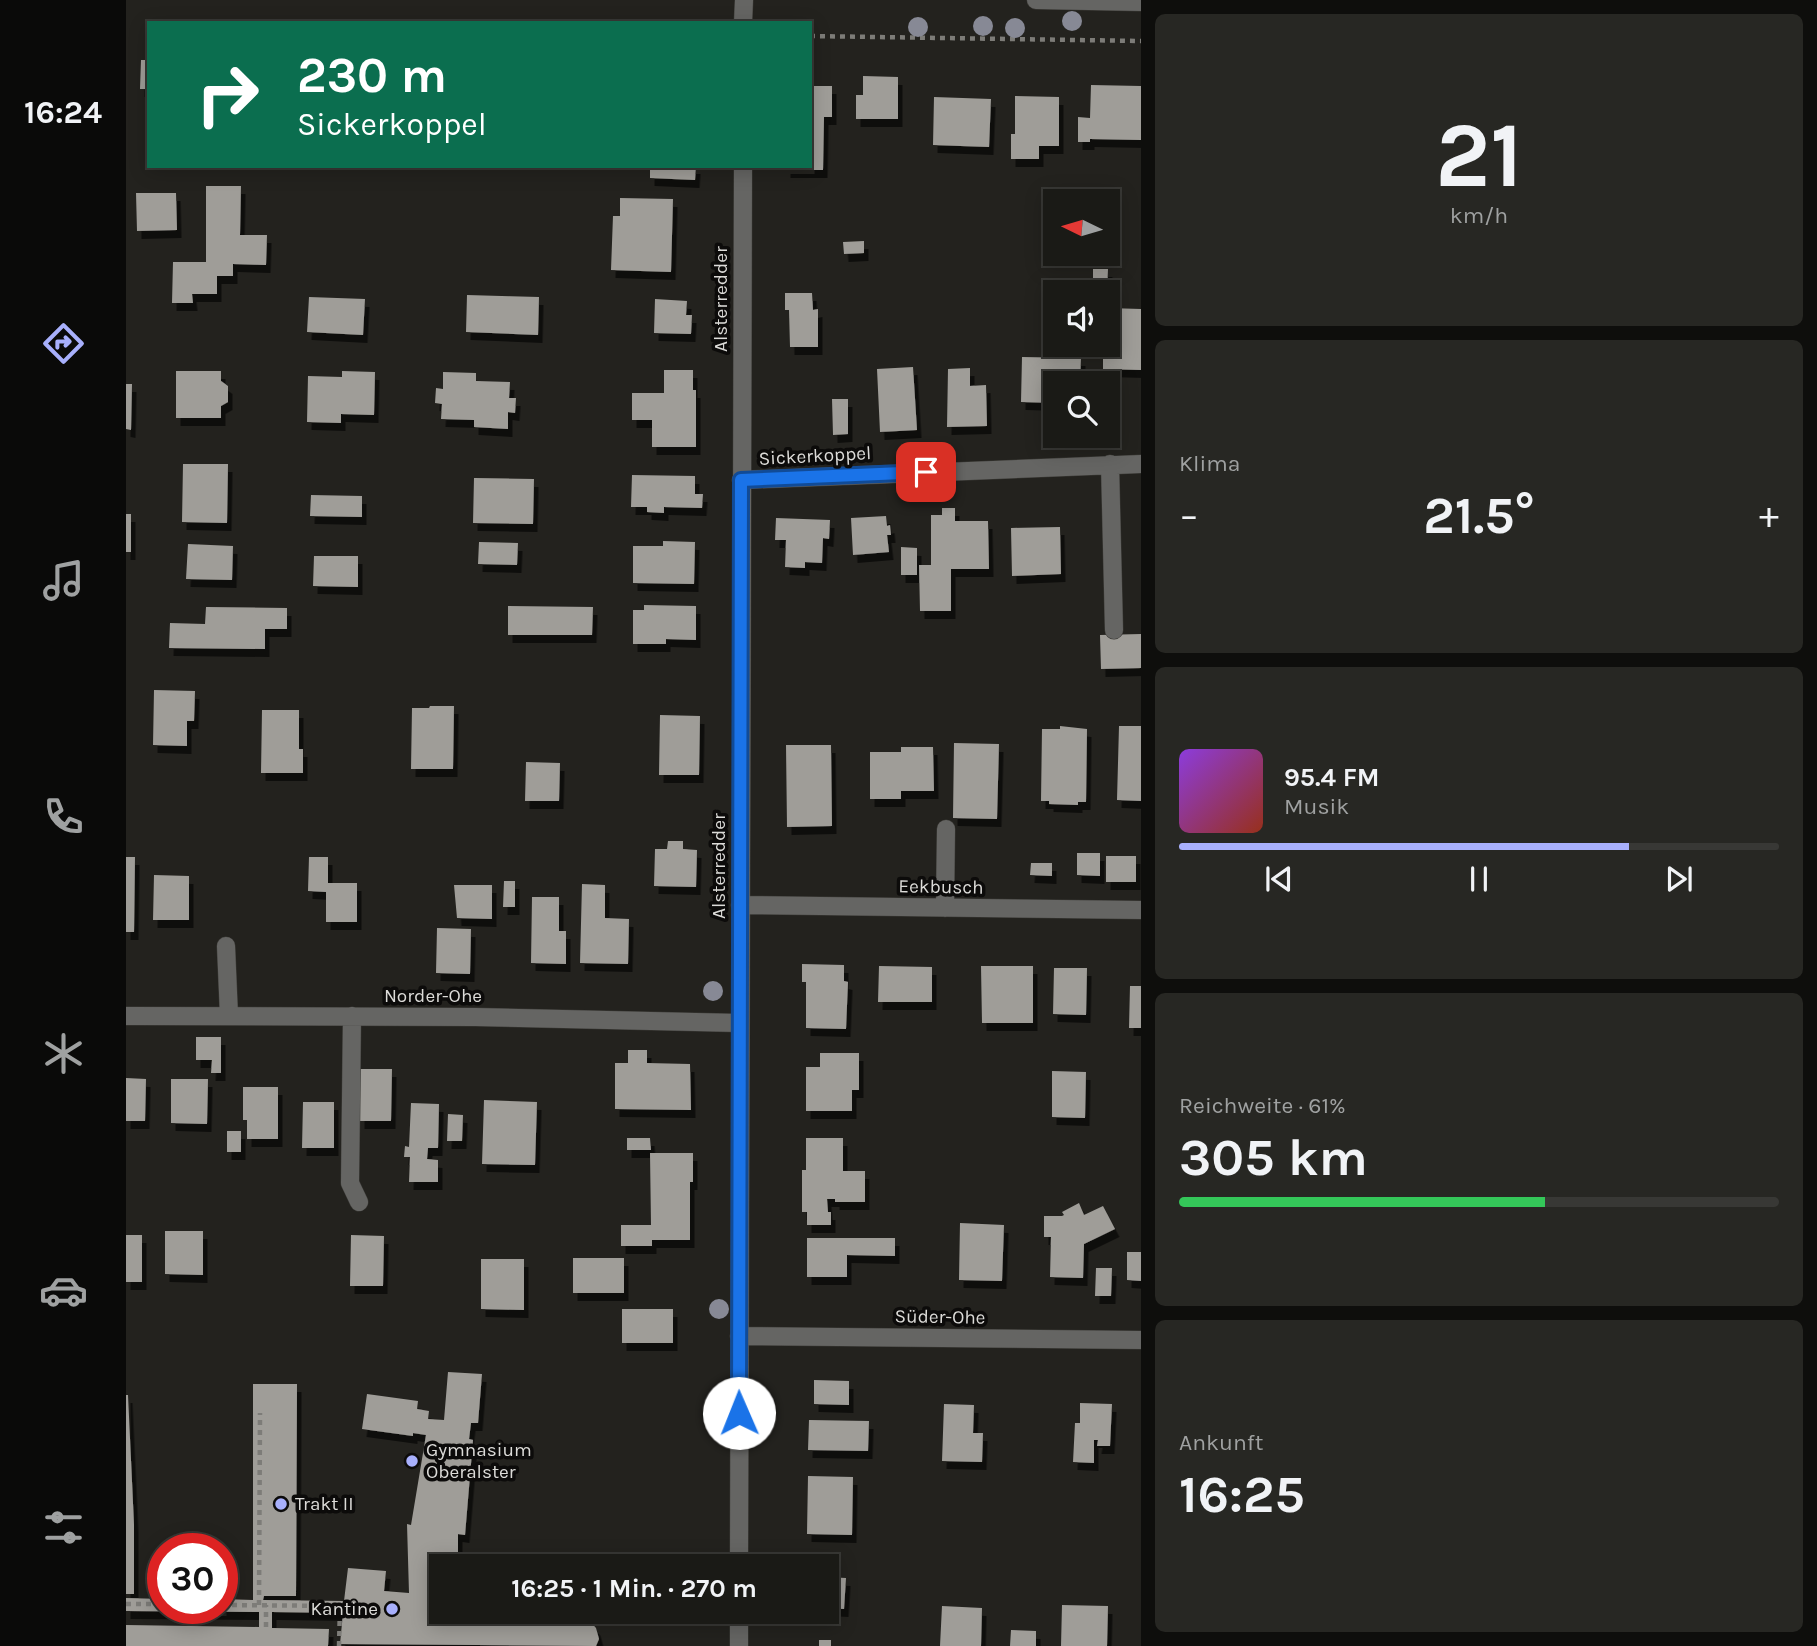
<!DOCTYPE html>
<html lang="de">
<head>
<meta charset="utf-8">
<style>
	body { margin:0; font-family:Karla,sans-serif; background:#272723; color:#f1f3f6; height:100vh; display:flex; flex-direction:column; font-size:26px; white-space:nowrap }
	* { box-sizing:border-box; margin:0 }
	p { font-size:23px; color:#9fa1a1 }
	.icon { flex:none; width:38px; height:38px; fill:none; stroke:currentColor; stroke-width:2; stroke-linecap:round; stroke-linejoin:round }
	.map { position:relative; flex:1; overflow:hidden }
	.details { display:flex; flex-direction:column; gap:14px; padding:14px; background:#0e0e0c; width:676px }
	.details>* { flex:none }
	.top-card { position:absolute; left:21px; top:21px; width:665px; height:147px; border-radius:0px; box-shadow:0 4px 18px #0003,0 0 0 2px #383835; background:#0b6e4f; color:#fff; overflow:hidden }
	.needle { width:46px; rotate:275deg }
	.controls { position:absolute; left:917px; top:189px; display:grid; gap:14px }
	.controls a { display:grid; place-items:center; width:77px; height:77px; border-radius:0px; background:#1a1a16; box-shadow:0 4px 18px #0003,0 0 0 2px #383835; font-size:35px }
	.speed { position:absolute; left:21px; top:1533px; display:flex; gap:14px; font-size:35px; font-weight:700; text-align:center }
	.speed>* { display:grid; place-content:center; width:91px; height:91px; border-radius:50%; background:#1a1a16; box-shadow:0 4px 18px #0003,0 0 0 2px #383835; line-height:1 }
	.speed .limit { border:10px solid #d22; background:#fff; color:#111 }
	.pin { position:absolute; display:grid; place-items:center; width:60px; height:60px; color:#fff; margin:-30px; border-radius:14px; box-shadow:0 4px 10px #0006 }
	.me { position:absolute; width:77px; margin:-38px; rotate:359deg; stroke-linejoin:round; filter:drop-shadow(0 0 5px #0008) }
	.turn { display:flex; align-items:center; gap:24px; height:147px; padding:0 35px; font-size:32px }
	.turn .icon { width:91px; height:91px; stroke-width:2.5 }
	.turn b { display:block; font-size:49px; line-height:60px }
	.big { font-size:52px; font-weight:700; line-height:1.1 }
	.details .widget { flex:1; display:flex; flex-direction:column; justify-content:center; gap:10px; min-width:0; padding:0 24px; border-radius:10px; background:#272723 }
	.details .dial { align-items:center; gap:0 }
	.dial b { font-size:91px; line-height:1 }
	.song { display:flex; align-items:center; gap:21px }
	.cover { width:84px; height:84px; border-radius:10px; background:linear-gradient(135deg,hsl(270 70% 55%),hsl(10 70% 35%)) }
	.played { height:7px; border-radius:4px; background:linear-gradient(90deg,#a8b0fc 75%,#383835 75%) }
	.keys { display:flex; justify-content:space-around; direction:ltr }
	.heat { display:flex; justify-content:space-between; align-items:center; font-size:38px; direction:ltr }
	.charge { height:10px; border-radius:5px; background:linear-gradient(90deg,#34c759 61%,#383835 0) }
	.trip { position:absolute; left:303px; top:1554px; width:410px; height:70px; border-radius:0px; background:#1a1a16; box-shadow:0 4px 18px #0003,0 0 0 2px #383835; font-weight:700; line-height:70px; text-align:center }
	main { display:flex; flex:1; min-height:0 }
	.menu { display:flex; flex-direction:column; width:126px; justify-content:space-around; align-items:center; background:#0a0a09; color:#9fa1a1 }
	.menu .icon { width:49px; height:49px }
	.menu .active { color:#a8b0fc }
	.menu b { font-size:32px; color:#f1f3f6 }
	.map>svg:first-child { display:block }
	.building { fill:#9f9d98; filter:url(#shadow) }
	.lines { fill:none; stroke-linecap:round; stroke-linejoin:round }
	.minor-casing { stroke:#3d3c38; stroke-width:19 }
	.path { stroke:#7d7c78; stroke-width:4.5; stroke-dasharray:5 5; stroke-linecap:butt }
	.minor { stroke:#656563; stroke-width:18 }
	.tree { fill:#878995 }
	.route-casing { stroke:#114b97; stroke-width:18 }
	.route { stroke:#1a73e8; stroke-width:12 }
	.poi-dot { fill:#a8b0fc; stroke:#0c0b0a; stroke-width:2.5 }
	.labels { text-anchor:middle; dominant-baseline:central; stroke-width:7; stroke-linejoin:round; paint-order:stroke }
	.street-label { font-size:19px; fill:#dcdbd8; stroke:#0c0b0a }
	.poi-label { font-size:19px; fill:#dcdbd8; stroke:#0c0b0a; text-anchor:start }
</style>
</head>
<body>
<main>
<nav class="menu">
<b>16:24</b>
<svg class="icon active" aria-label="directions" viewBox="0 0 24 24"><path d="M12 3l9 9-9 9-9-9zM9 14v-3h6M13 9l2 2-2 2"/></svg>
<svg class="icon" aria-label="music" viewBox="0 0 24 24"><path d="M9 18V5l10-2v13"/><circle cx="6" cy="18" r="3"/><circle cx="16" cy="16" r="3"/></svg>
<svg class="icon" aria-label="phone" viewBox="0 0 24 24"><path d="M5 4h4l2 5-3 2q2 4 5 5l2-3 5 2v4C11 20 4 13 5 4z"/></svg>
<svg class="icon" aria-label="climate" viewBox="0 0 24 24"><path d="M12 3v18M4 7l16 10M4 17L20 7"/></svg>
<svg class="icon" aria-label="car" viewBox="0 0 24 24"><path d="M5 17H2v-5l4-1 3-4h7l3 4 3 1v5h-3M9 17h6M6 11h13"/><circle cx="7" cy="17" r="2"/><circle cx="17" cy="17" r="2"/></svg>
<svg class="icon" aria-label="filters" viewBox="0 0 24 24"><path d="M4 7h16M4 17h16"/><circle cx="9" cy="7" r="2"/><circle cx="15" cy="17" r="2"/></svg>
</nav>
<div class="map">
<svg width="1016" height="1646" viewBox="0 0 1016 1646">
	<defs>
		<filter id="shadow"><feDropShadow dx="4.5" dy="8" stdDeviation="0" flood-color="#0009"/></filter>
	</defs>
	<rect width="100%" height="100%" fill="#23221e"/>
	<!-- building -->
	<path class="building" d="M15 60H23V89H14Z
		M737 76 772 77V119H730V95H737Z
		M965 85 1016 86V140L964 139V142H952V117L964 118Z
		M684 86H706V117H698L697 170H660V166H684Z
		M889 96 933 97V146H913V159H885V134H889Z
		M808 97 865 99 863 147 807 145Z
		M524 166H570L569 180 524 178Z
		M80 186H115L114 235H141L140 265 107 264V276H91V294H66L67 303H46L47 262H80Z
		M10 193H50L51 230 11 231Z
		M494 198 547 199 545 272 485 270 487 216H494Z
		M738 241V253L718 254 717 242Z
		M967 269H982L981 292H967Z
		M659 293H686L687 310 692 309V347H664L663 310H659Z
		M341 295 413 297 412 335 340 332Z
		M183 297 239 299 237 335 181 332Z
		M529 299 561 301 560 315H566L565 334 528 333Z
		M982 308 1016 309V370L977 369V345H982Z
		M896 357 955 358 954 383H929V403L895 402Z
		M787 367 791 430 754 432 751 369Z
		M844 368V386L860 385 861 426 821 427 822 369Z
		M538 370H567V390H570V447H526V420H506V393H538Z
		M50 371H95V381L102 386V402L95 406V418H50Z
		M216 371 249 372 248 415 215 414V423L181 422 182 376 216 377Z
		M317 372 350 373V381L384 382 383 398H390L389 413 382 412V429L348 427V420L315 419 316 404 309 403 310 388 317 389Z
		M0 384H6L5 430 0 429Z
		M706 399H722V434L707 435Z
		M57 464H102L101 523 56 522Z
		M506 475 569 476V494H577L576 508 538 507V513L521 512V507H505Z
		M348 478 408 479 407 524 347 523Z
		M185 495 236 496V517L184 516Z
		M816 508H829V521H862L863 569H825V611H794L793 565H805V515H816Z
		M0 514H5V552H0Z
		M760 516 761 526 764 525 765 535H761L763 552 727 555 725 518Z
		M650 518 704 520 703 539 697 538 696 563 679 562V568L659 567 660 540H649Z
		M934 527 935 574 886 576 885 528Z
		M537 541 569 542 568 584 507 583V546H537Z
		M353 542 392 543 391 565 352 564Z
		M62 544 107 546 106 580 60 579Z
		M775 547 791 548V575H775Z
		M188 556H232V587L187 586Z
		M518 605 570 606V640L540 639V644H507V610H518Z
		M382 606 467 607 466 635H382Z
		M80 607 161 608V629H139V649L43 648 44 623 79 624Z
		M1015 634 1016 668 975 669 974 635Z
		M28 690 69 691 68 721H61V746L27 745Z
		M304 706H328L327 769H285L286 708H303Z
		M136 710H173V749H177V773H135Z
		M534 715 574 716 573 775H533Z
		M934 726 961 729 960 802H952V805L923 804V801H915L916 729H934Z
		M993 726H1016V801L991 800Z
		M828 743 873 744 871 819 827 818Z
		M660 745H705L706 826 661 827Z
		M775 747H807L808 791H775V799H744V752H775Z
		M400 762 434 763 433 801H399Z
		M542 841H557V849L571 850 570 887 528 886 529 849H541Z
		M951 853H974V876L951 875Z
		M980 856H1010V882H980Z
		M0 857H9L8 932H0Z
		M183 857H202V883H231V922H200V892L182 891Z
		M905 863H926V876L904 875Z
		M28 875 63 876V920H27Z
		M378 881H389V907H377Z
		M456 884 479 885V918L503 919 502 964 454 963Z
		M328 885H366V919L331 918Z
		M406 897H433V931H440V964L405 963Z
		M311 928 345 929 344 974 310 973Z
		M676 964 718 965V981L722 982 720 1029 680 1028V982H676Z
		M753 966 806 967V1002H752Z
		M855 966H907V1023H856Z
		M928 968H961L960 1015 927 1014Z
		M1004 986H1016V1028H1003Z
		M70 1037H95V1073H85L86 1060H70Z
		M502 1050H521V1063L564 1064 565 1110 489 1109V1063H502Z
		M694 1053H733V1090H726V1111H680V1067H694Z
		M234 1069H266L265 1121H234Z
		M926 1071 960 1072 959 1118 926 1117Z
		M0 1078 20 1079 19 1121H0Z
		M45 1079H82L81 1124 45 1123Z
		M117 1087H152V1139H121V1120H117Z
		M358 1100 411 1102 409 1165 356 1164Z
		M177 1102H208V1148H176Z
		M285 1103 313 1104 312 1148H302L301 1159 312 1160V1182H283L284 1157H278L279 1146 283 1147Z
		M322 1114 337 1115 336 1141H321Z
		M101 1131H115V1152H101Z
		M501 1138H524L525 1150H501Z
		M680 1138H717V1171H739V1202H709V1199H701L702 1212H705V1225H681V1212H676V1170H680Z
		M524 1153H567V1182H564V1240H526V1246H495V1225H525Z
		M953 1203 958 1215 977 1206 989 1229 958 1244 957 1278 924 1277 925 1237H918V1216H936L938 1215 936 1212Z
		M834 1223 878 1225 876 1281 833 1280Z
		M39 1231H77V1275L39 1274Z
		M0 1235H16V1282H0Z
		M225 1235 258 1236 257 1286H224Z
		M681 1238H769V1256L721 1255V1277H681Z
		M1001 1252H1016V1281L1001 1280Z
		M447 1258H498V1293H447Z
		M355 1259H398V1310L355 1309Z
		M970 1268H986L985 1296H969Z
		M496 1309H547V1343H496Z
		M322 1372 356 1374 352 1423H345L343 1439 347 1440 339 1535 332 1534V1566H315V1612H456L470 1628 473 1639 470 1646 214 1644 217 1613 146 1612V1628L203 1629 202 1646H0V1625L133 1627V1612L0 1611V1598L37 1599V1608H96V1599L127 1600V1384H171L170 1596H138L137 1600 218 1601 222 1568 260 1571 258 1591 283 1593 281 1524 285 1525 300 1435 287 1433V1436L236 1429 241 1394 292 1401 291 1409 303 1411 302 1419 318 1420Z
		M688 1380 723 1381V1405L688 1404Z
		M0 1395H2L8 1525V1594H0Z
		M954 1403 986 1404 984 1446H971L972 1440H968V1463L947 1462 949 1423H954Z
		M818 1404 848 1405 847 1433H857L856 1462 816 1461Z
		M683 1420 743 1421 742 1451 682 1450Z
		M682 1476 727 1477 726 1535 681 1534Z
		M700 1577 720 1578 718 1609 700 1608Z
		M936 1605 982 1606 981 1646H935Z
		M816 1606 856 1608 855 1646H814Z
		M885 1630 910 1631V1646H884Z
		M693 1640H705V1646H693Z"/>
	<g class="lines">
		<defs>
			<path id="minor" d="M910 0 1016 2
				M617 23 618 0
				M984 464 988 630
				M615 480 1016 464
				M614 905 1016 910
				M819 908 820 829
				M100 946 103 1016
				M0 1016 349 1017 613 1023
				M226 1016 224 1183 233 1202
				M613 1336 1016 1340
				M613 1566 617 166
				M613 1646V1612"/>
		</defs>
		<!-- minor casing -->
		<use href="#minor" class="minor-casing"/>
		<!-- path -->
		<path class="path" d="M684 36 1016 41
			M0 1604H37
			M96 1605 218 1606
			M133 1605 134 1413
			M140 1627V1605
			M213 1646 214 1606"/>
		<!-- minor -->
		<use href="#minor" class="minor"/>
	</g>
	<!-- trees -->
	<g class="tree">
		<circle cx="946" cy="21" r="10"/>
		<circle cx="857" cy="26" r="10"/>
		<circle cx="792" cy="27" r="10"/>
		<circle cx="889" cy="28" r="10"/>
		<circle cx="587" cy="991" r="10"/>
		<circle cx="593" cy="1309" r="10"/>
		<circle cx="588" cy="1410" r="10"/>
	</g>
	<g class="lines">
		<defs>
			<path id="route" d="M613 1413 615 480 800 472"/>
		</defs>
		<!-- route casing -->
		<use href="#route" class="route-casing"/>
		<!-- route -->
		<use href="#route" class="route"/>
	</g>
	<!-- markers -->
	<g class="poi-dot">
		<circle cx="286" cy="1461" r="7"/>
		<circle cx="155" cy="1504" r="7"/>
		<circle cx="266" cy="1609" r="7"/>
	</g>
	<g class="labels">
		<!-- street labels -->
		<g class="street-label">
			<text transform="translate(595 299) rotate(-90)">Alsterredder</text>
			<text transform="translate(689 456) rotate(-3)">Sickerkoppel</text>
			<text transform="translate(593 866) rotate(-90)">Alsterredder</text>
			<text transform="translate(815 887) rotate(1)">Eekbusch</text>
			<text x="307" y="996">Norder-Ohe</text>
			<text transform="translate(814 1317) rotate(1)">Süder-Ohe</text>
		</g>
		<!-- poi labels -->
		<g class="poi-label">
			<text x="300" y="1450">Gymnasium<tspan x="300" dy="22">Oberalster</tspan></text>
			<text x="169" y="1504">Trakt II</text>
			<text x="252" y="1609" text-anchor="end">Kantine</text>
		</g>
	</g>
</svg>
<div class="controls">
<a><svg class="needle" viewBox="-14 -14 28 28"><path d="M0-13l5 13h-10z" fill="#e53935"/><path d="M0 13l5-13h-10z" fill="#9fa1a1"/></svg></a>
<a><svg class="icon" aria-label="sound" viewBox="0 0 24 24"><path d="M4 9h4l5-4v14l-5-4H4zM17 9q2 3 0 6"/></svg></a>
<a><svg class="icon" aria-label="search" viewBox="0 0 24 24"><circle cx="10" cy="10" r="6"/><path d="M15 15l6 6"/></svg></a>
</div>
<div class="speed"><div class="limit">30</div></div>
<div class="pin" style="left:800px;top:472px;background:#d93025"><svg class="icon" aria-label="arrive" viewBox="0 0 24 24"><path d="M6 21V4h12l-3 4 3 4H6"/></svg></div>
<svg class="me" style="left:613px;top:1413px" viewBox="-20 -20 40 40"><circle r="19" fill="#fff"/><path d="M0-13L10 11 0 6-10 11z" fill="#1a73e8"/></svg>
<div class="trip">16:25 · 1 Min. · 270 m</div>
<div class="top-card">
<div class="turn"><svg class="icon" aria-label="right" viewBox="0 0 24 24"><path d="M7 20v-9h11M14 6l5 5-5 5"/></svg><div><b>230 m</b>Sickerkoppel</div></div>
</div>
</div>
<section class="details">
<div class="widget dial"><b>21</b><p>km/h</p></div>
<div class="widget"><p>Klima</p>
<div class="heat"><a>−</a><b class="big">21.5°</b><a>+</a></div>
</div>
<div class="widget">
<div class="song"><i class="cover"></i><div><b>95.4 FM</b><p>Musik</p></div></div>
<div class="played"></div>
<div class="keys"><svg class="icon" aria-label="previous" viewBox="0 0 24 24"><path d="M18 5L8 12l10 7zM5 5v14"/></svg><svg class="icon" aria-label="pause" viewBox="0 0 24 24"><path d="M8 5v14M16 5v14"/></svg><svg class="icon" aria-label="next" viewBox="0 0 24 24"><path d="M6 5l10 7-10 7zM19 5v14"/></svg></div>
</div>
<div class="widget"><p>Reichweite · 61%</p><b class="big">305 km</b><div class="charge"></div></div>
<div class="widget"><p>Ankunft</p><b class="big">16:25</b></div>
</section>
</main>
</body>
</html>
